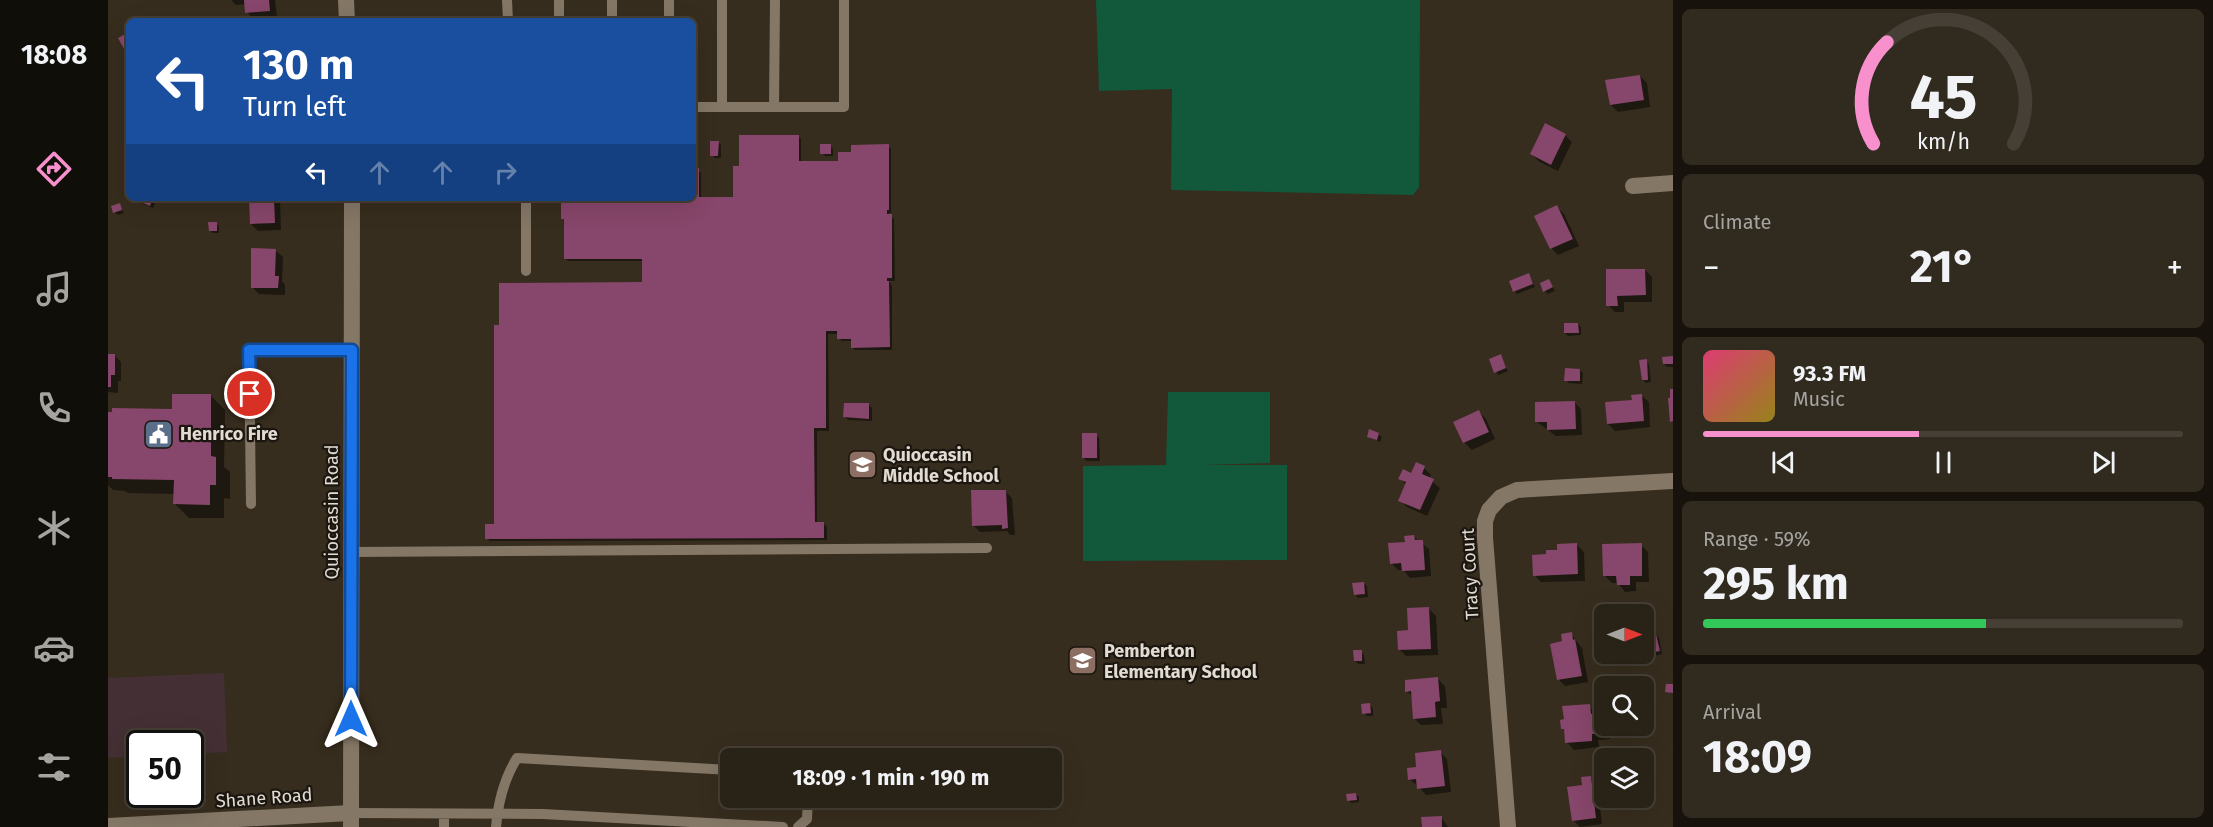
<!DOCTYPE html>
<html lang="en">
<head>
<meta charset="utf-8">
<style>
	body { margin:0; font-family:"Fira Sans",sans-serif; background:#312a1f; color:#f1f3f6; height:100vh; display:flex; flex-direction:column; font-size:22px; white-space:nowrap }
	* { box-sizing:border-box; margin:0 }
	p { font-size:20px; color:#a5a4a1 }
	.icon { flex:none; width:33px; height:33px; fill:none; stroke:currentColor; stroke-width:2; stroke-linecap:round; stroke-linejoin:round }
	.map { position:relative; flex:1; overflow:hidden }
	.side { display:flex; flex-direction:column; gap:9px; padding:9px; background:#17130c; width:540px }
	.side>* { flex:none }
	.hud { position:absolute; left:18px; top:18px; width:570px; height:183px; border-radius:9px; box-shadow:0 6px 24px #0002,0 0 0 2px #453f35; background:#1a4fa0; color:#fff; overflow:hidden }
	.needle { width:39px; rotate:90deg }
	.fabs { position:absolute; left:1486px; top:604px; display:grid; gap:12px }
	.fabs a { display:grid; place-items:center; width:60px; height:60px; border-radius:9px; background:#292216; box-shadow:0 6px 24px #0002,0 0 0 2px #453f35; font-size:30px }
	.speed { position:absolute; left:18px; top:730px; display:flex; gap:12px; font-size:30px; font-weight:700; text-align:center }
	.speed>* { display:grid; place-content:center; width:78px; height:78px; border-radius:50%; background:#292216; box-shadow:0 6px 24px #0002,0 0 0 2px #453f35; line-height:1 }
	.speed .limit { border:3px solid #111; border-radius:9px; background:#fff; color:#111 }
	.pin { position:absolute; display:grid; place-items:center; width:51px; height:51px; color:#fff; margin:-26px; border:3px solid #fff; border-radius:50%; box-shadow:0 2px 6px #0007 }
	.me { position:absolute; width:66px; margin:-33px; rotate:0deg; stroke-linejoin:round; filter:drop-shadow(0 0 4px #0008) }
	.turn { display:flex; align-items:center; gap:21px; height:126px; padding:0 18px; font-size:27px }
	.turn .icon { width:78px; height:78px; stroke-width:2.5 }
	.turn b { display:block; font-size:42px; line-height:51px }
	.lanes { display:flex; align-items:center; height:57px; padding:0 18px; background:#0003; justify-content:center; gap:30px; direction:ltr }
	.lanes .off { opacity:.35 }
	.big { font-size:45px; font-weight:700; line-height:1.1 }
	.side .card { flex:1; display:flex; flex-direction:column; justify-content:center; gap:9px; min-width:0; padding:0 21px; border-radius:9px; background:#312a1f }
	.side .dial { align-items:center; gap:0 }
	.dial svg { height:156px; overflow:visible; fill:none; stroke:#453f35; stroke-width:7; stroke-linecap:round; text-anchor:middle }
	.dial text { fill:#f1f3f6; stroke:none }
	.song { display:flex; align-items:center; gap:18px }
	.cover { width:72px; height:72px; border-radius:9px; background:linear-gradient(135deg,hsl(340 70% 55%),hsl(50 70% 35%)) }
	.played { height:6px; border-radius:3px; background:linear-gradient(90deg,#f790cd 45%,#453f35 45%) }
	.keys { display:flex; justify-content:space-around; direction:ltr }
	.heat { display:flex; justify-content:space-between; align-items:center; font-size:33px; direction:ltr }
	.charge { height:9px; border-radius:4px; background:linear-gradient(90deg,#34c759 59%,#453f35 0) }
	.trip { position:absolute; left:612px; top:748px; width:342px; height:60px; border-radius:9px; background:#292216; box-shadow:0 6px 24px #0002,0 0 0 2px #453f35; font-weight:700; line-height:60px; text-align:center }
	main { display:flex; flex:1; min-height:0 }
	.tab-bar { display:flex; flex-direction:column; width:108px; justify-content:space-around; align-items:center; background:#100e09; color:#a5a4a1 }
	.tab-bar .icon { width:42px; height:42px }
	.tab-bar .on { color:#f790cd }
	.tab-bar b { font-size:27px; color:#f1f3f6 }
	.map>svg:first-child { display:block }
	.industrial { fill:#443034 }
	.green { fill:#11593a }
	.shadow { fill:#0007 }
	.building { fill:#87466b }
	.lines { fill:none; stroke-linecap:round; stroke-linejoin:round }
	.service { stroke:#847766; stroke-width:10 }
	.minor { stroke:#847766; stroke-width:16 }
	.secondary { stroke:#847766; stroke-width:16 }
	.route-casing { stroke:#114b97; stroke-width:15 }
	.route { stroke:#1a73e8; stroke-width:10 }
	.labels { text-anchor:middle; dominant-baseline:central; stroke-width:4.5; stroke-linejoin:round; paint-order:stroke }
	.poi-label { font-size:18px; font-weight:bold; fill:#e2dbd2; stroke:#1b160f; text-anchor:start }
	.street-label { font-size:18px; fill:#e2dbd2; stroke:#1b160f }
</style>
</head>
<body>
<main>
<nav class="tab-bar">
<b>18:08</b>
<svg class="icon on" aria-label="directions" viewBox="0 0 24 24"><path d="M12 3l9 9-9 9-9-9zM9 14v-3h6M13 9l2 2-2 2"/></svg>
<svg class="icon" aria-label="music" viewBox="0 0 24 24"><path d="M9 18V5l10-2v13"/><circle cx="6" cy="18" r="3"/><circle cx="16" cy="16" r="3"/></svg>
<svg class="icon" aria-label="phone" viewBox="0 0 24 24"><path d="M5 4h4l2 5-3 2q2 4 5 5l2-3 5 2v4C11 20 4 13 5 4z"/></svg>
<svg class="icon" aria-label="climate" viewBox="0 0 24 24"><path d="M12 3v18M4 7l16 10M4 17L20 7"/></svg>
<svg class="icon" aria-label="car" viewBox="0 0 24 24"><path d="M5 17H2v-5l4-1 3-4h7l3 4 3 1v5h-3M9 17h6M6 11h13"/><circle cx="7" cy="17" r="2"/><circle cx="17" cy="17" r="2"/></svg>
<svg class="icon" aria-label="filters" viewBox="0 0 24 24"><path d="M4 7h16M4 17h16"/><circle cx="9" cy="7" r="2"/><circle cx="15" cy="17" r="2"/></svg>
</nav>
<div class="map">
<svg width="1565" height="827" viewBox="0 0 1565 827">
	<rect width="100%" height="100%" fill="#372d1e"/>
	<!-- industrial -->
	<path class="industrial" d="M116 673 119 752 83 754 82 744H32L31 756 0 758V678Z"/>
	<!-- green -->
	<path class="green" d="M988 0H1312L1311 187 1305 195 1063 190 1064 89 991 91Z
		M1060 392H1162V463L1094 465H1179V560L975 561V466L1058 465Z"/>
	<!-- shadow -->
	<path class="shadow" d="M123 0H167L169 17 146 19 139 12 138 4 128 5Z
		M1532 76 1539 83 1542 107 1510 112 1503 105Z
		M1457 135 1464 142 1450 171 1430 161 1424 154Z
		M690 136 693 139V162H731L744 154 780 146 783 149V213H780L786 219 787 281H781L784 286V350H747L744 347V341H734L731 338V334H720L721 431H709V524H716L719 527V540L382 541 379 538 388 526 393 326 536 284V261H460L457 258 455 198H585V170H590L593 173V198H627L633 167Z
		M610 142 613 145V158H607L604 155Z
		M722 146 725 149V156H717L714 153Z
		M33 198H49L45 208 35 204 32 200Z
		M142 198H172L173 230 150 231 143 224Z
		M11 205 16 213 10 215 7 212Z
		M1449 207 1456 214 1471 246 1450 255 1443 248Z
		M108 223 111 226V233H105L102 230Z
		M167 250 175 257 174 281 177 285V295L151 294 144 287Z
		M1537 270 1544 277V302H1516V312H1507L1500 305 1499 271Z
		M1421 275 1427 287 1409 294 1406 291Z
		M1441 281 1447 291 1440 294 1437 291Z
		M1470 324 1473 327V335L1460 336 1457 333Z
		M0 355H6L13 362V381H10V393L0 392Z
		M1392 356 1400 371 1391 375 1388 372Z
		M1565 358V367H1559L1556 364Z
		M1538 361 1541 364 1543 382 1538 383 1535 380Z
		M1472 370 1475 373 1474 384 1461 383 1458 380Z
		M1533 395 1541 402 1542 427 1507 431 1500 424Z
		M103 396 117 410 116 467 122 472V499L116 498V518H81L67 504V494L20 493 17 491 5 490 0 485V414L65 410Z
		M1466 402 1473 409 1474 435 1448 436 1429 422Z
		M761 405 764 408V421L740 420 737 416Z
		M1371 412 1378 419 1387 439 1364 450 1357 443 1347 423Z
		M1270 434 1274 437 1272 442 1261 436Z
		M988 435 991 438 992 461H979L975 458Z
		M1316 468 1323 475 1321 479 1332 488 1319 516 1299 507 1292 500 1298 485 1292 478Z
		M897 491 904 498 907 535H902L899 531 872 532 865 525Z
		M1306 537 1321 549 1323 576 1302 578 1295 570H1290L1283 563 1298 543Z
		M1469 545 1476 552 1477 581 1433 582 1426 575 1440 556Z
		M1533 545 1540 552 1541 582H1528V591L1517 592 1510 583H1504L1497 576Z
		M1255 583 1259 586 1260 597 1250 598 1247 594Z
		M1321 609 1328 616 1330 655 1298 656 1291 649 1302 632Z
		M1463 634 1474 648 1480 682 1457 686 1450 679 1456 642Z
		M1548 635 1551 638 1554 654 1545 656 1542 652Z
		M1253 652 1256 655 1257 664H1250L1247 661Z
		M1330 679 1337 686 1339 708H1333L1335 724 1313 725 1306 718 1305 697 1299 691Z
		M1261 705 1265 708V716H1259L1256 713Z
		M1481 706 1488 715 1494 714 1497 718V726H1501L1502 739 1490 740 1491 747 1466 750 1459 742 1458 732 1454 728Z
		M1332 752 1339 759 1343 792 1318 795 1310 786 1301 779 1310 768Z
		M1482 777 1489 784 1494 824 1472 827 1465 820 1476 786Z
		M1248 794 1251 797V802L1243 803 1240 800Z
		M1333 817 1340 827H1316Z"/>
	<!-- building -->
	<path class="building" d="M136 0H161L162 11 137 13Z
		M21 32V58L10 38Z
		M1532 75 1536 100 1502 105 1497 80Z
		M1437 123 1458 134 1443 165 1422 154Z
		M631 135H691V161H730V152H743V145L781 144V210H779V214H784V278H779V281H781L782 347 743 348V339H729V331H718V428H706L707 522H716V538L377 539V524H386V325H391V283L534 282V259H456V219H453V198H585V168H591V197H625V166H631Z
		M602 141H611L610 156H602Z
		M712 144H723V154H712Z
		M32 198H45L42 206 30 201Z
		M141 198H166L167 223 142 224Z
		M12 203 14 210 5 213 3 206Z
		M1449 205 1465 239 1442 249 1426 216Z
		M100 222H109V231H101Z
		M143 248 168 249 167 276H171L170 288H143Z
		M1498 269H1537L1538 295 1509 296 1510 306H1498Z
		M1421 273 1425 284 1405 292 1401 281Z
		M1441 279 1445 287 1435 292 1432 283Z
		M1456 323H1470L1471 333H1456Z
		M0 354H7V375H3V387H0Z
		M1393 354 1398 368 1386 373 1381 359Z
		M1565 356V364H1555L1554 357Z
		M1539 359 1540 380H1534L1531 360Z
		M1457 368 1472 369V381H1456Z
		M1562 389H1565V421L1562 422 1560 398H1562Z
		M64 394H103V456L108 457V485H102V505L65 504 66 480 4 479V477H0V412H4V408L64 409Z
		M1534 394 1536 421 1499 424 1497 402 1524 400 1523 395Z
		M1467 401 1468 429 1439 430V422H1427V402Z
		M736 403H761V419L735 417Z
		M1371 410 1381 432 1355 443 1345 422Z
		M1261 429 1271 433 1269 440 1259 437Z
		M974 433H989V458H974Z
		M1308 462 1317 466 1314 474 1326 479 1312 510 1290 501 1298 482 1290 479 1295 469 1303 473Z
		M863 490H898L900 528 894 529V525L864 526Z
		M1306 535 1307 540H1315L1317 570 1294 571 1293 563 1282 564 1280 543 1297 542 1296 536Z
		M1469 543 1470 574 1425 576 1424 555 1438 554V550H1449V544Z
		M1534 543V576H1522V585H1509L1508 576H1495L1494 544Z
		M1256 582 1257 594 1246 595 1244 583Z
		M1321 607 1323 649 1290 650 1289 631 1300 630 1299 608Z
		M1464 632 1465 640 1467 639 1474 676 1449 680 1442 644 1454 641 1453 634Z
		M1548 634 1552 651 1541 653 1537 636Z
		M1245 650H1254V661H1246Z
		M1330 677 1332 701 1327 702 1328 717 1305 719 1303 691 1297 692V680Z
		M1558 684H1565V693L1557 692Z
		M1262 703 1263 713 1254 714 1253 704Z
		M1482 704 1483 714 1494 713 1496 733 1484 734V741L1457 743 1456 729H1453L1452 720 1456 719 1454 706Z
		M1333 750 1337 786 1309 789 1308 779 1300 780 1299 768 1308 767 1307 753Z
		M1483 776 1488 818 1464 821 1459 787 1474 785 1473 777Z
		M1248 793 1249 800 1239 801 1238 794Z
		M1334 816V827H1314L1313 817Z"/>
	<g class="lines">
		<!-- service -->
		<path class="service" d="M399 0 400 21
			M504 0V21
			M614 0V107
			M451 21V0
			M561 21V0
			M585 107H736V0
			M666 107 667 0
			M418 271V198
			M143 504 141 350 244 349
			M244 552 879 548
			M242 813 435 814 675 827
			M336 814V827
			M388 827C390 803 396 779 409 758L622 770
			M690 827 699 819 700 798"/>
		<!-- minor -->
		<path class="minor" d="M1525 186 1565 183
			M0 826 242 813
			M1400 827 1377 538V521L1381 510 1393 497 1409 490 1565 481"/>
		<!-- secondary -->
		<path class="secondary" d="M238 0 239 21
			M243 827 244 198"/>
	</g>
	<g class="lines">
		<defs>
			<path id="route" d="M142 394 141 350H244L243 719"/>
		</defs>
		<!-- route casing -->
		<use href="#route" class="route-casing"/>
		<!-- route -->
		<use href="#route" class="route"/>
	</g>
	<!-- icons -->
	<defs>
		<symbol id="civic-square" viewBox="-11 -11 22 22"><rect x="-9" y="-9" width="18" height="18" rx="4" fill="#5c6f8a" stroke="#1b160f"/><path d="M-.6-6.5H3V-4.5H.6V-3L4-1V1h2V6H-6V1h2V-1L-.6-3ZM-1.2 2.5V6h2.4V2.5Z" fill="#fff"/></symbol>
		<symbol id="school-square" viewBox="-11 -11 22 22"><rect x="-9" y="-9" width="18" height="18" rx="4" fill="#8d6e63" stroke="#1b160f"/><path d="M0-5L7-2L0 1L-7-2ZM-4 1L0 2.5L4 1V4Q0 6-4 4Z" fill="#fff"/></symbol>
	</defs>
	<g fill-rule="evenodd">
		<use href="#civic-square" x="34" y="418" width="33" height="33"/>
		<use href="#school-square" x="738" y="448" width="33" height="33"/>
		<use href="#school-square" x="958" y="644" width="33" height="33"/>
	</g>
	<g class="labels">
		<!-- poi labels -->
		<g class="poi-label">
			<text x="72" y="434">Henrico Fire</text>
			<text x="775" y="455">Quioccasin<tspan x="775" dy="21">Middle School</tspan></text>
			<text x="996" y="651">Pemberton<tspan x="996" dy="21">Elementary School</tspan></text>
		</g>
		<!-- street labels -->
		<g class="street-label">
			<text transform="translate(224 512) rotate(-90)">Quioccasin Road</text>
			<text transform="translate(1362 574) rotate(-93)">Tracy Court</text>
			<text transform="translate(156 798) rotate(-4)">Shane Road</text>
		</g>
	</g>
</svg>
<div class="fabs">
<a><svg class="needle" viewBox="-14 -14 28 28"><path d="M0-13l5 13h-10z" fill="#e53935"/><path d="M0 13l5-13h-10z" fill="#a5a4a1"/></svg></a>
<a><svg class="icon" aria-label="search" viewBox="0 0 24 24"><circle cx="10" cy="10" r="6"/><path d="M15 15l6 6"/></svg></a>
<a><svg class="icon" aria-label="layers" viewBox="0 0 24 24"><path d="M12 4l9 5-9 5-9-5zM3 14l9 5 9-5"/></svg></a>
</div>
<div class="speed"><div class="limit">50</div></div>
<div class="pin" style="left:142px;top:394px;background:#d93025"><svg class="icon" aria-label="arrive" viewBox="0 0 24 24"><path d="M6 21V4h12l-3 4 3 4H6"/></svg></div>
<svg class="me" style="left:243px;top:719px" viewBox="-20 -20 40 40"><path d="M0-17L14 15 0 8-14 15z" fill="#1a73e8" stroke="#fff" stroke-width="4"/></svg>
<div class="trip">18:09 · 1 min · 190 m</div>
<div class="hud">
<div class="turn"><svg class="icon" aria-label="left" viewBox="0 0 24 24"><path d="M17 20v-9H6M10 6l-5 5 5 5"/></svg><div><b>130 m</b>Turn left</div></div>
<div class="lanes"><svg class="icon" aria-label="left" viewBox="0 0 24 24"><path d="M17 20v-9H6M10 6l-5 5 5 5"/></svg><svg class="icon off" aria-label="ahead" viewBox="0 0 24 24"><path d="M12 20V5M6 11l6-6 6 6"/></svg><svg class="icon off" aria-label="ahead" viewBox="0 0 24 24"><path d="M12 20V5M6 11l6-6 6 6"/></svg><svg class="icon off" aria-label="right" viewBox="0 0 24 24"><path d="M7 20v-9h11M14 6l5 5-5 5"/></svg></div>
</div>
</div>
<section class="side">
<div class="card dial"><svg viewBox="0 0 100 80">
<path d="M14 69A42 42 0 1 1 86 69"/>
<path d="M14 69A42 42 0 0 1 21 17" stroke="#f790cd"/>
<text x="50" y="56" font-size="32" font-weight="700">45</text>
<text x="50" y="72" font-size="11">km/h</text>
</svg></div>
<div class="card"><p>Climate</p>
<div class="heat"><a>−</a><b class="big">21°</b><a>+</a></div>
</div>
<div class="card">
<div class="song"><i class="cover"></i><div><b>93.3 FM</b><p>Music</p></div></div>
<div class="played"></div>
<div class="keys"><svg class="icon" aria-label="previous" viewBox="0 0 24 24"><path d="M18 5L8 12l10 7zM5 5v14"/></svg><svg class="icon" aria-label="pause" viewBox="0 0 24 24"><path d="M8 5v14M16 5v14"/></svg><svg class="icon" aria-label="next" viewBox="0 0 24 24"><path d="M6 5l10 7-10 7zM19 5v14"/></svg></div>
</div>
<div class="card"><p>Range · 59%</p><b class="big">295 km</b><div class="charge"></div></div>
<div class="card"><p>Arrival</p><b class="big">18:09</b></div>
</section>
</main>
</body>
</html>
